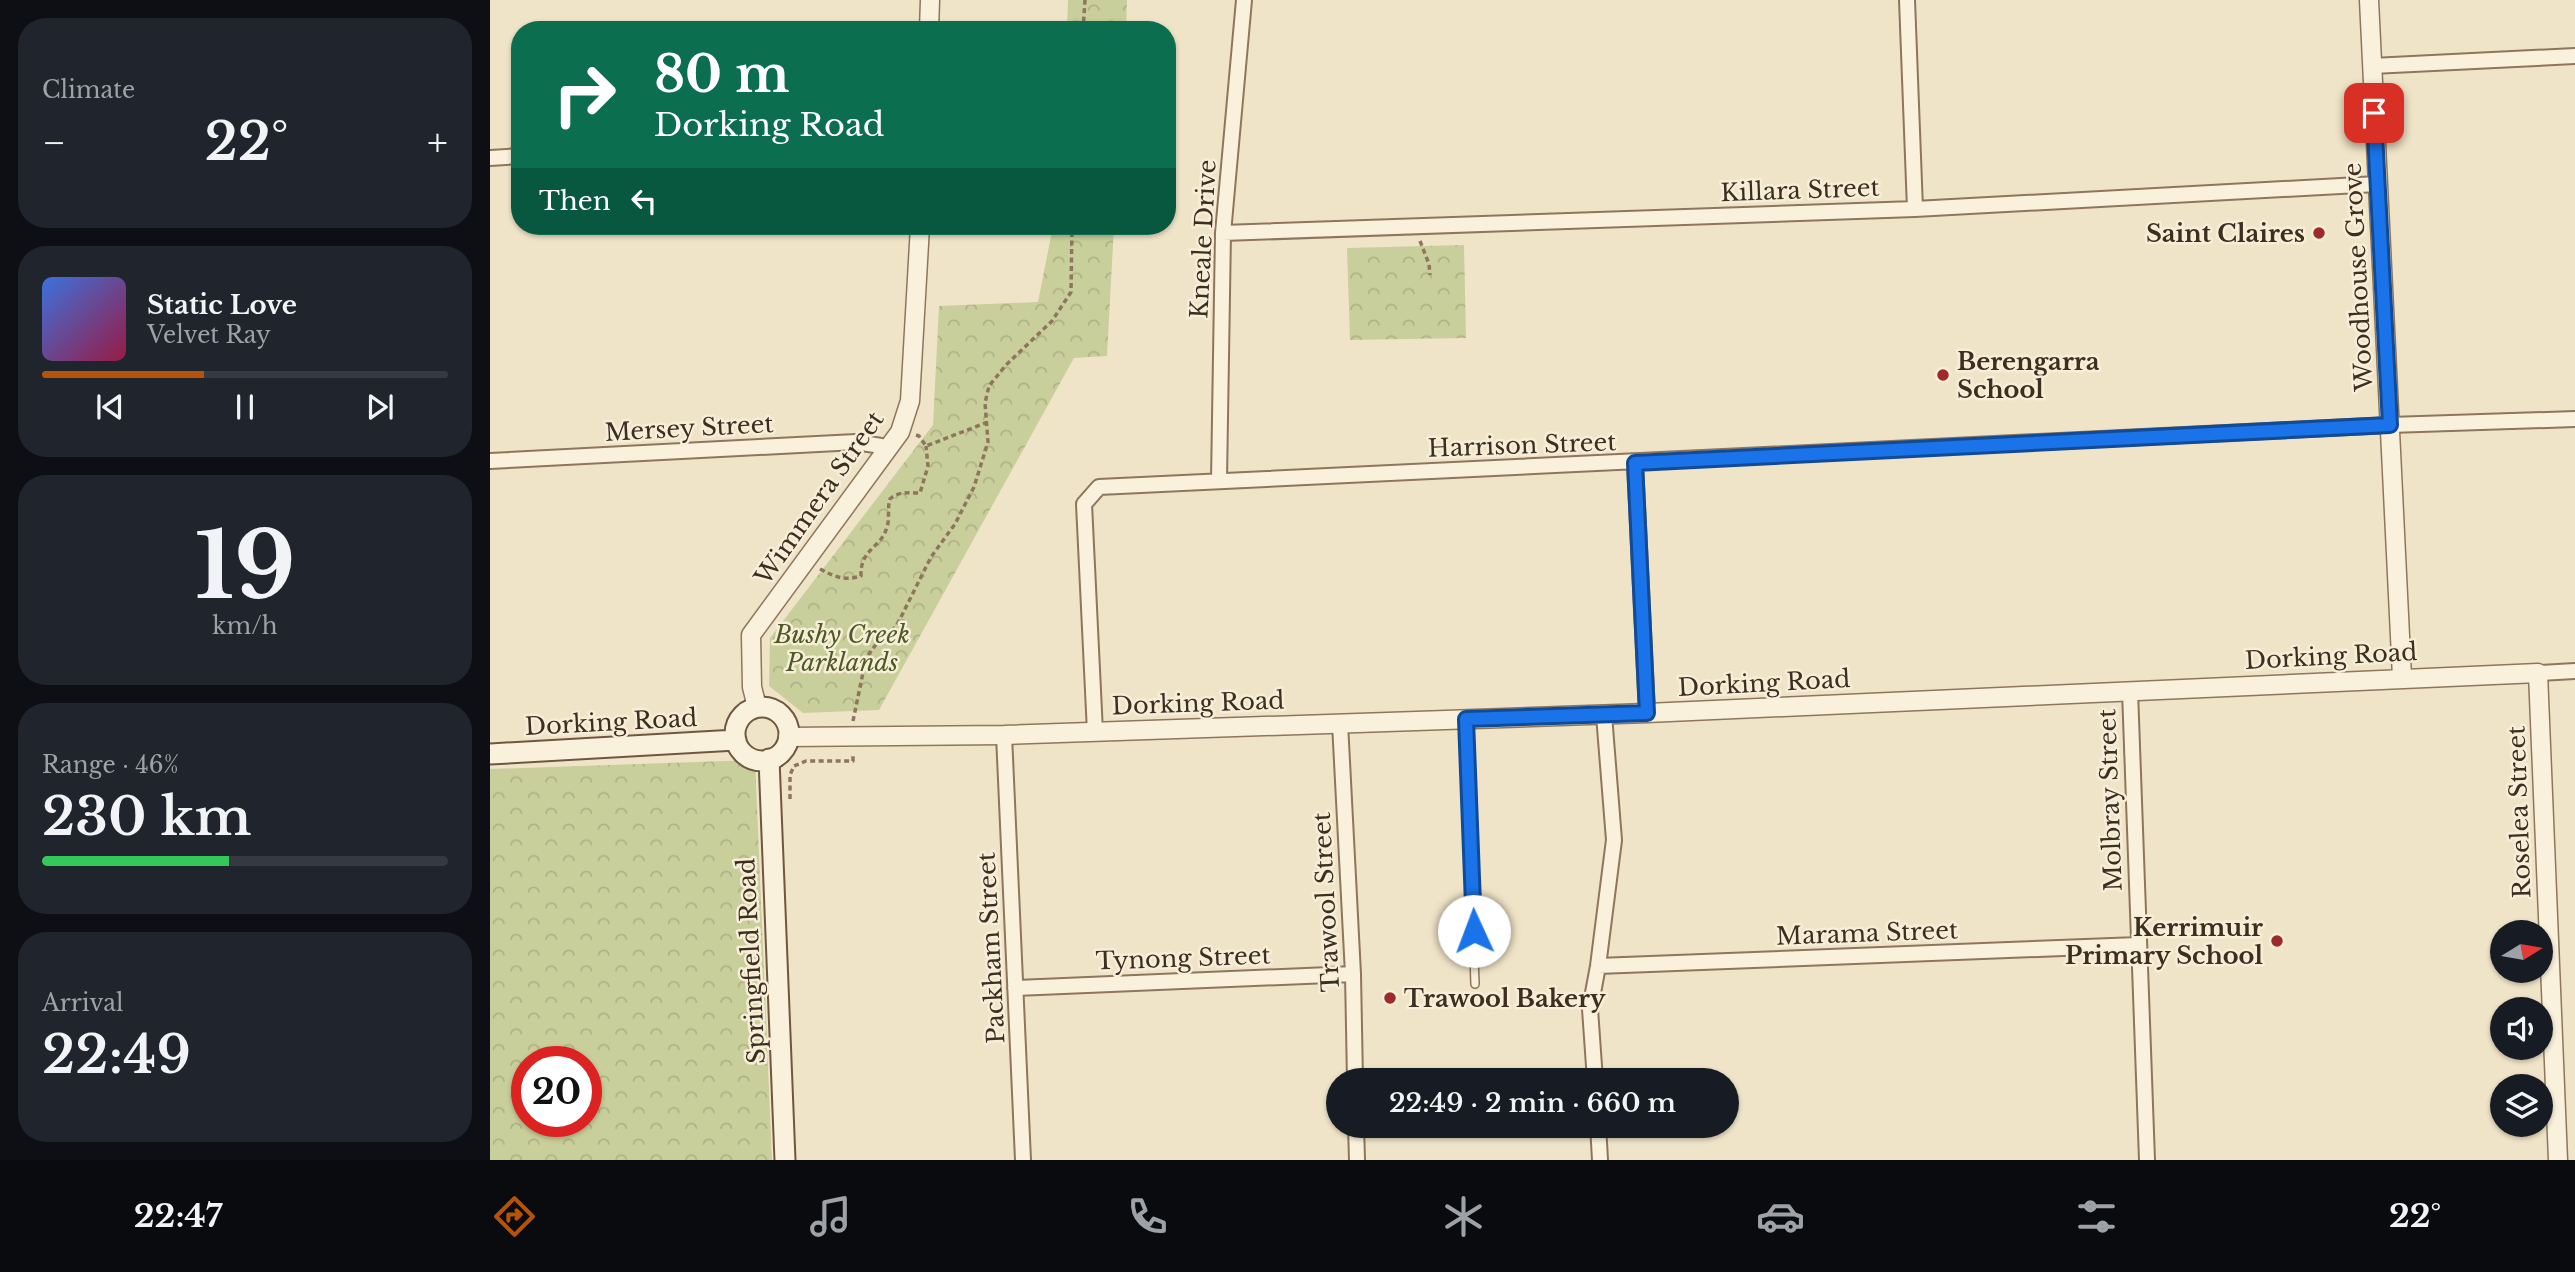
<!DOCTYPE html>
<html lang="en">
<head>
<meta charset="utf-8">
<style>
	body { margin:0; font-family:"Libre Baskerville",serif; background:#20242c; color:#f1f3f6; height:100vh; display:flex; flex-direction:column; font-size:26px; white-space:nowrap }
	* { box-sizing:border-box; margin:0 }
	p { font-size:23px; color:#9ea1a6 }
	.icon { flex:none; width:38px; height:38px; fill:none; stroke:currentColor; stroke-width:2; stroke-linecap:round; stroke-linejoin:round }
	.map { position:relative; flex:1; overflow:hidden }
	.side { display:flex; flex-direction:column; gap:18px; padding:18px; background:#0d0f14; width:490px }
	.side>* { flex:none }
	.top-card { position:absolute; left:21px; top:21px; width:665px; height:214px; border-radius:28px; box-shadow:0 2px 5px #0004; background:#0b6e4f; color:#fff; overflow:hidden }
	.needle { width:46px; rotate:79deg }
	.fabs { position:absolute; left:2000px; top:920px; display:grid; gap:14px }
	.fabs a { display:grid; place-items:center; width:63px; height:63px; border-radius:50%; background:#171b24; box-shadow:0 2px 5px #0004; font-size:35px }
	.speed { position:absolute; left:21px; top:1046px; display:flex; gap:14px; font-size:35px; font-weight:700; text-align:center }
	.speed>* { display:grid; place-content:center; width:91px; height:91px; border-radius:50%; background:#171b24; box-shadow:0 2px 5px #0004; line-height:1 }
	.speed .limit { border:10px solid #d22; background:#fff; color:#111 }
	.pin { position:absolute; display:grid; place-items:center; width:60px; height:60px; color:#fff; margin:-30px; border-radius:14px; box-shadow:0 4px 10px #0006 }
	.me { position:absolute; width:77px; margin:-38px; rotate:358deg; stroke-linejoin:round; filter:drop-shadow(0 0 5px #0008) }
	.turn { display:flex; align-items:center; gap:24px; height:147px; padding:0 28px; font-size:32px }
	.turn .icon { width:91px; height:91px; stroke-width:2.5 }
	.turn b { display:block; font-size:49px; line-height:60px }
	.then { display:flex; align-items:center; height:66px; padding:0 28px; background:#0003; gap:14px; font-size:26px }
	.big { font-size:52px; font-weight:600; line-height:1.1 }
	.side .tile { flex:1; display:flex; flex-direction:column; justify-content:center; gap:10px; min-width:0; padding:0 24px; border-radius:28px; background:#20242c }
	.side .dial { align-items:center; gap:0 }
	.dial b { font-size:91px; line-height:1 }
	.song { display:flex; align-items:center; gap:21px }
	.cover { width:84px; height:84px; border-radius:10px; background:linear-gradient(135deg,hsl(220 70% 55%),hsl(340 70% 35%)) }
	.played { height:7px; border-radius:4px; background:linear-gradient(90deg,#b45309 40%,#363941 40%) }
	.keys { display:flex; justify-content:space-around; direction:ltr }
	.heat { display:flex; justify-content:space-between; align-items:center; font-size:38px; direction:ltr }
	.charge { height:10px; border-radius:5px; background:linear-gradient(90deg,#34c759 46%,#363941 0) }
	.trip { position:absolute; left:836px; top:1068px; width:413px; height:70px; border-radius:35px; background:#171b24; box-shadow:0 2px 5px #0004; font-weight:600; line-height:70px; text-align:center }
	.menu { display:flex; height:112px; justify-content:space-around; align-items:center; background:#090b0e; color:#9ea1a6 }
	.menu .icon { width:49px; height:49px }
	.menu .current { color:#b45309 }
	.menu b { font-size:32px; color:#f1f3f6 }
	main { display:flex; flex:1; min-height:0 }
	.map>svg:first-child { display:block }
	.park { fill:url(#park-crowns); fill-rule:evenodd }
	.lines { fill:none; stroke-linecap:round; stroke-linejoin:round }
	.service-casing { stroke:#8d765c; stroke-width:10 }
	.minor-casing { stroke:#8d765c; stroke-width:18 }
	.tertiary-casing { stroke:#8d765c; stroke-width:21 }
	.secondary-casing { stroke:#6f573f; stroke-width:23 }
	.path { stroke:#8d765c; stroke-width:3.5; stroke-dasharray:5 3.5; stroke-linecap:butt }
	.service { stroke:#faf1dc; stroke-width:7 }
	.minor { stroke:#faf1dc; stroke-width:14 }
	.tertiary { stroke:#faf1dc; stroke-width:18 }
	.secondary { stroke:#faf1dc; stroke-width:19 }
	.route-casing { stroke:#114b97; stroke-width:18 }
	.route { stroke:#1a73e8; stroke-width:12 }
	.poi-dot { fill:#9e2a2b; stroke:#f7eed8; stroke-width:2.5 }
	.labels { text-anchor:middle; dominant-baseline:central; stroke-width:5; stroke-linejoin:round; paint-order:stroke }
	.street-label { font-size:24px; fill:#3d2e20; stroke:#f7eed8 }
	.poi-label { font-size:24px; font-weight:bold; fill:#3d2e20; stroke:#f7eed8; text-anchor:end }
	.park-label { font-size:24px; font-style:italic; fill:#4d5a26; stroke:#f7eed8 }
</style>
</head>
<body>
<main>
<section class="side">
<div class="tile"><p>Climate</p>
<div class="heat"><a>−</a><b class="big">22°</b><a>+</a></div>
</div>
<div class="tile">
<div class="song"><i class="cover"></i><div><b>Static Love</b><p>Velvet Ray</p></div></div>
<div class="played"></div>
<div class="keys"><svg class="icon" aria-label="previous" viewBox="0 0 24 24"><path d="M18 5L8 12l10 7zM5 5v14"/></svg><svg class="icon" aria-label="pause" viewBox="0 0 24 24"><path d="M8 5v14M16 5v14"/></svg><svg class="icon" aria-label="next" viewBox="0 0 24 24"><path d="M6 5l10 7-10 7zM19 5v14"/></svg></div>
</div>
<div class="tile dial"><b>19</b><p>km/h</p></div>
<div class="tile"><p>Range · 46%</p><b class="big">230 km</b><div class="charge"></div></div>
<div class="tile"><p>Arrival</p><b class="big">22:49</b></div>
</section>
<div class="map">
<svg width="2085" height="1160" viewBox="0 0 2085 1160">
	<defs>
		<pattern id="park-crowns" width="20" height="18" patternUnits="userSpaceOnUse" patternTransform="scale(1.75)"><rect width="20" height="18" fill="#c9cf9b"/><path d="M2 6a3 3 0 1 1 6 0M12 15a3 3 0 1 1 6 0" fill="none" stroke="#aeb285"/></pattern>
	</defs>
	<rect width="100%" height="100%" fill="#f0e4c8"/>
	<!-- park -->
	<path class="park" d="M578 0H637L636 30H577Z
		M563 226H624L617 356 584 358 389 710 313 713 279 686 280 638 443 425 449 306 548 302Z
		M974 245 976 338 860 340 857 248Z
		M265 760 282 1160H0V769ZM96 1062V1122H37V1062Z"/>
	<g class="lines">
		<defs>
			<path id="service" d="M976 720 985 984"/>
			<path id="minor" d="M1417 0 1425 209
				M1882 66 2085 56
				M0 158 30 156
				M733 233 1425 209 1887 184
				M0 461 366 442 391 446 397 452
				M1145 463 1157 713
				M729 480 733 233 754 0
				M2048 673 2085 671
				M1640 691 1657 1160
				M850 723 863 974 865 1080
				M605 732 594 504 609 487 1900 425 2085 419
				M514 735 533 1160
				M1108 966 1648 945
				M525 988 863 974
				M1105 1080 1100 1009 1108 966 1124 840 1114 715
				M866 1125 867 1160
				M1108 1125 1110 1160"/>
			<path id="tertiary" d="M1879 0 1912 677
				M439 30 440 0
				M267 707 262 687 261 635 410 432 420 401 430 226
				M298 737 514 735 1157 713 2048 673 2068 1160"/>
			<path id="secondary" d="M245 734a27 27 0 1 1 54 0a27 27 0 1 1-54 0Z
				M0 754 246 740
				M279 759 295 1160"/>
		</defs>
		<!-- service casing -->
		<use href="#service" class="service-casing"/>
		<!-- minor casing -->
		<use href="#minor" class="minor-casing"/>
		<!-- tertiary casing -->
		<use href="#tertiary" class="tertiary-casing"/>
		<!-- secondary casing -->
		<use href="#secondary" class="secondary-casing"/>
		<!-- path -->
		<path class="path" d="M593 30 595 0
			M930 241 939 264 940 275
			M426 435 429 436 436 446 498 422
			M330 569C345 577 354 581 371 576 370 548 391 549 397 527 400 518 397 508 400 499 409 491 418 493 430 493L438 466 436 446
			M363 721 376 658 387 643 397 636 407 625 441 557 465 524 484 487 498 442 495 403 499 386 516 365 562 321 581 292 582 226
			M300 799V775L304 766 316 761H363V754"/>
		<!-- service -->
		<use href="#service" class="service"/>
		<!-- minor -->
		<use href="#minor" class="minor"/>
		<!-- tertiary -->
		<use href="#tertiary" class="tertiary"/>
		<!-- secondary -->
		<use href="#secondary" class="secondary"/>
	</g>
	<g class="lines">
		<defs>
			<path id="route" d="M984 931 976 719 1157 713 1145 463 1900 425 1884 113"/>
		</defs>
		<!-- route casing -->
		<use href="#route" class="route-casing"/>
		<!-- route -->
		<use href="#route" class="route"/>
	</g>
	<!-- markers -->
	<g class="poi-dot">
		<circle cx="1829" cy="233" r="7"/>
		<circle cx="1453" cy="375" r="7"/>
		<circle cx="1787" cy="941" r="7"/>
		<circle cx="900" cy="998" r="7"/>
	</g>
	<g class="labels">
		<!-- street labels -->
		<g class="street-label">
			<text transform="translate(1310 190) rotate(-2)">Killara Street</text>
			<text transform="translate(713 239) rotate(-87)">Kneale Drive</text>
			<text transform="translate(1868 277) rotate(-93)">Woodhouse Grove</text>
			<text transform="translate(199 428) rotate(-3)">Mersey Street</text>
			<text transform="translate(1032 445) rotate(-2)">Harrison Street</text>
			<text transform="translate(329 498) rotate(-55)">Wimmera Street</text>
			<text transform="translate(1841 656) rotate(-3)">Dorking Road</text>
			<text transform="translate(1274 683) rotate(-3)">Dorking Road</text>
			<text transform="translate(708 703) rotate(-2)">Dorking Road</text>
			<text transform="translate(121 722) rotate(-3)">Dorking Road</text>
			<text transform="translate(1620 800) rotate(-92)">Molbray Street</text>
			<text transform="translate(2029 812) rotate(-92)">Roselea Street</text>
			<text transform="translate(836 902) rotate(-93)">Trawool Street</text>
			<text transform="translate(1377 933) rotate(-2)">Marama Street</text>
			<text transform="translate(501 948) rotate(-93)">Packham Street</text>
			<text transform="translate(693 958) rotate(-2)">Tynong Street</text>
			<text transform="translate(261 961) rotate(-93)">Springfield Road</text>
		</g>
		<!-- poi labels -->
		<g class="poi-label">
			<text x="1815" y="233">Saint Claires</text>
			<text x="1467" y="361" text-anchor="start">Berengarra<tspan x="1467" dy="28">School</tspan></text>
			<text x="1773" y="927">Kerrimuir<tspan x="1773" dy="28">Primary School</tspan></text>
			<text x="914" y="998" text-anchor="start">Trawool Bakery</text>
		</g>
		<!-- park labels -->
		<g class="park-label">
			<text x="352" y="634">Bushy Creek<tspan x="352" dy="28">Parklands</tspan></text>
		</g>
	</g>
</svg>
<div class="fabs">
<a><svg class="needle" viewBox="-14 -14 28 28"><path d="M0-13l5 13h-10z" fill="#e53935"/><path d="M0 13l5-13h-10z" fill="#9ea1a6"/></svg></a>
<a><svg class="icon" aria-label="sound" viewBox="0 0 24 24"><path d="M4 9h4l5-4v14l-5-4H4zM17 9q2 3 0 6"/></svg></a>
<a><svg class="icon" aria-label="layers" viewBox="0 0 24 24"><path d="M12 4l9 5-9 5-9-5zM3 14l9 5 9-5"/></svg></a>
</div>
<div class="speed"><div class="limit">20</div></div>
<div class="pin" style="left:1884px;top:113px;background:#d93025"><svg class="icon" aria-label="arrive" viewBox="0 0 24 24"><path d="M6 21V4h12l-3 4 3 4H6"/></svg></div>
<svg class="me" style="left:984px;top:931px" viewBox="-20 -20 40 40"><circle r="19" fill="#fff"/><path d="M0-13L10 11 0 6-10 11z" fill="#1a73e8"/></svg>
<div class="trip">22:49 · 2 min · 660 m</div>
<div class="top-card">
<div class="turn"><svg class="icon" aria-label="right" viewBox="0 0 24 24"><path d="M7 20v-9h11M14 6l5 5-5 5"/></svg><div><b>80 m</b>Dorking Road</div></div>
<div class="then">Then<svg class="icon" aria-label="left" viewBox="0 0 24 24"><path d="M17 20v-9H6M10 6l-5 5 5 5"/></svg></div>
</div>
</div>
</main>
<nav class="menu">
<b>22:47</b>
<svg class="icon current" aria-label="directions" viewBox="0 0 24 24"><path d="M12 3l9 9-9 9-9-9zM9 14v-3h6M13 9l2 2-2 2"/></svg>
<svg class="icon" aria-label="music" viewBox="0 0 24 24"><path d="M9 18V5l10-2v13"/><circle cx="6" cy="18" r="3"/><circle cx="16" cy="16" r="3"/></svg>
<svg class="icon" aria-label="phone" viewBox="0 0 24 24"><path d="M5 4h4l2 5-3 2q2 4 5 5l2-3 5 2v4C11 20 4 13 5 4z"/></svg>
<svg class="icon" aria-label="climate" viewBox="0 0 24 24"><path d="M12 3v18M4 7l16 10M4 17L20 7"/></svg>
<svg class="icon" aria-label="car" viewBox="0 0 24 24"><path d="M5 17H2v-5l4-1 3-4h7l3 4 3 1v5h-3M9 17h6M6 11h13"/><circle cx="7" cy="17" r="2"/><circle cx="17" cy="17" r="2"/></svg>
<svg class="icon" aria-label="filters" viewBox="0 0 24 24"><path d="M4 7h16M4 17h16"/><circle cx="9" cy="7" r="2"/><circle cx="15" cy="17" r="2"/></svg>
<b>22°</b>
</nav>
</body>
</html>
